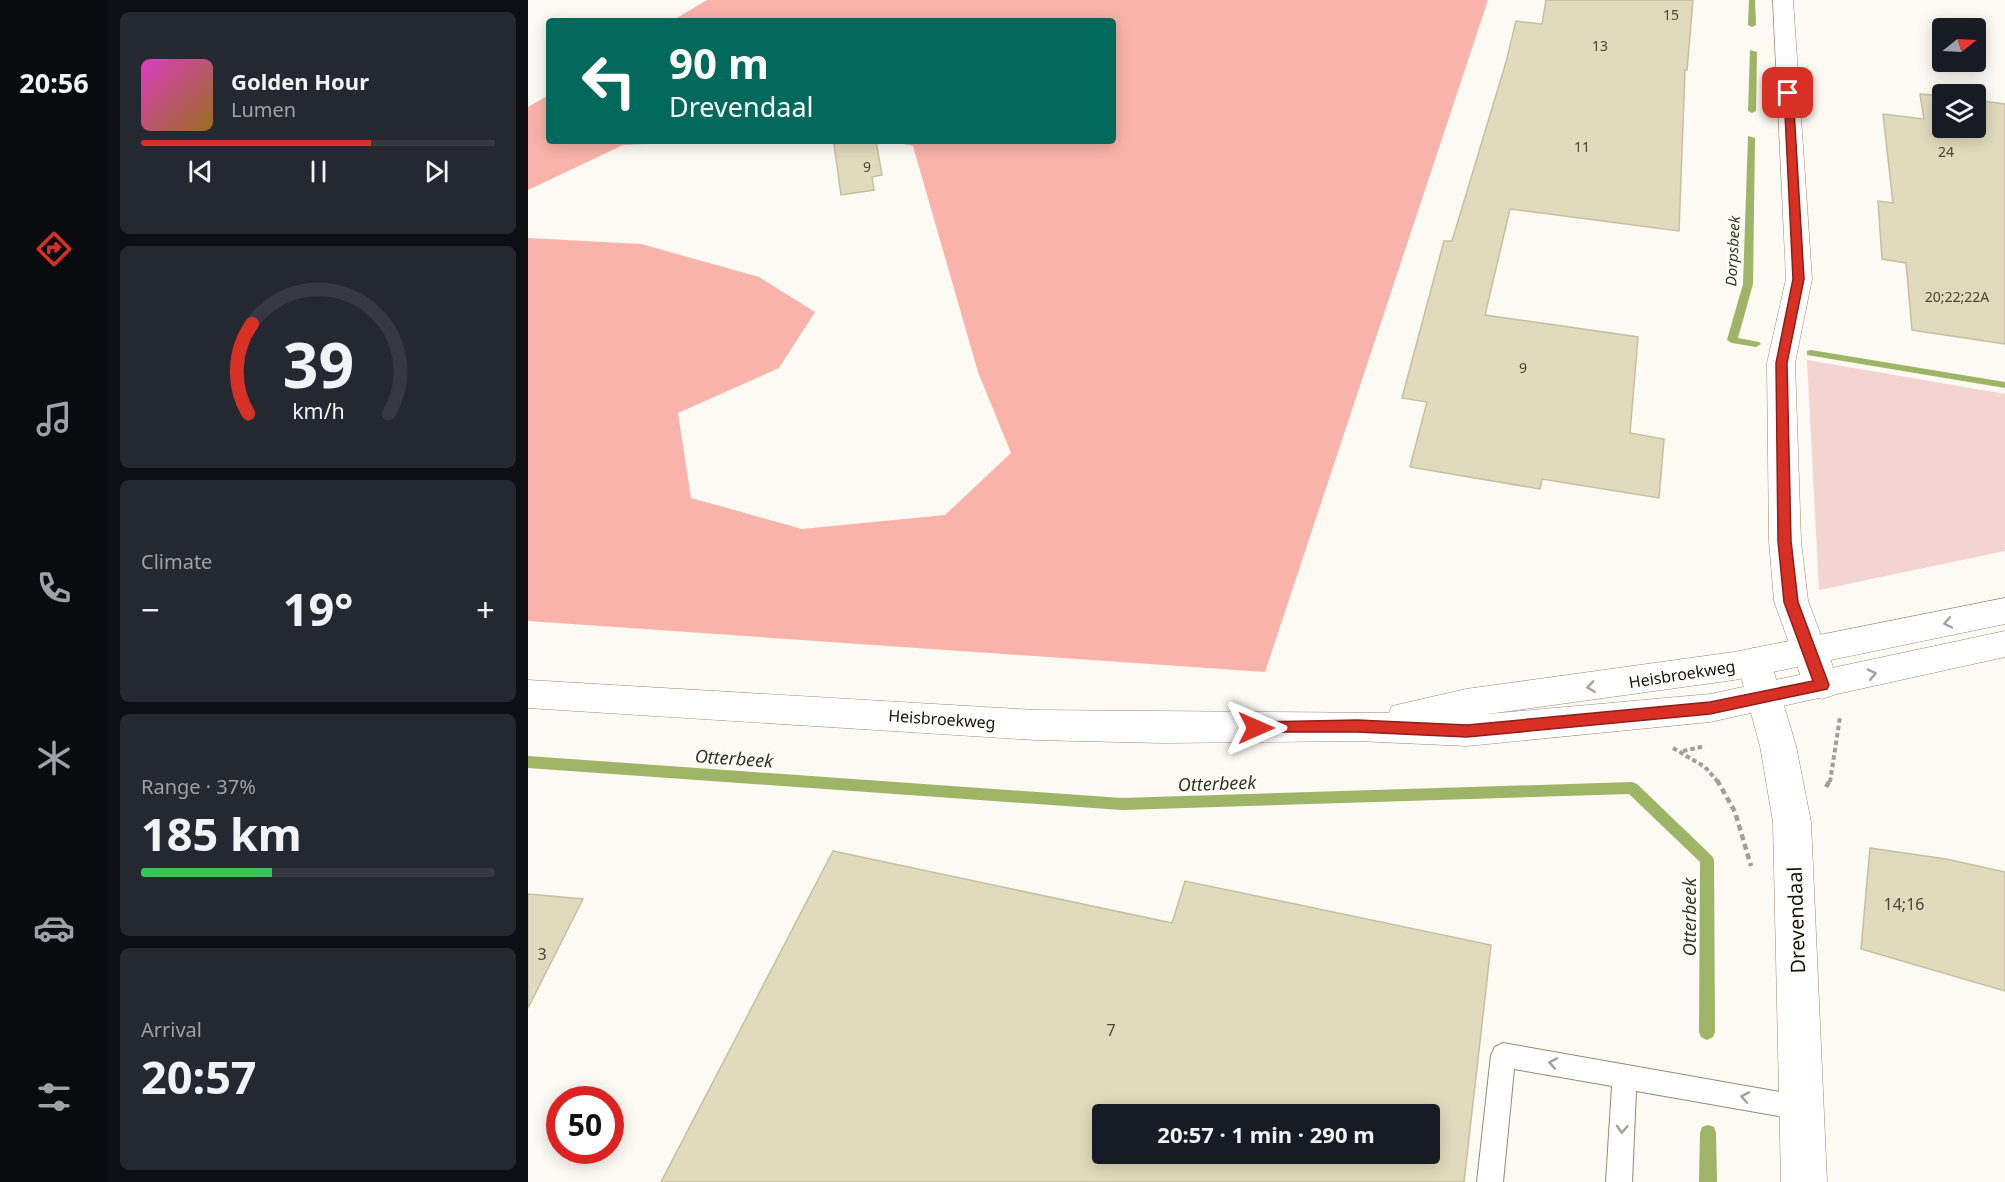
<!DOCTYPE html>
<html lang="en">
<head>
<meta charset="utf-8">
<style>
	body { margin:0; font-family:"Noto Sans",sans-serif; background:#242831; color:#f1f3f6; height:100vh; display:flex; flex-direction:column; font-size:22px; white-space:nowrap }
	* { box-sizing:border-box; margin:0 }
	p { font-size:20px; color:#9ea1a6 }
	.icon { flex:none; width:33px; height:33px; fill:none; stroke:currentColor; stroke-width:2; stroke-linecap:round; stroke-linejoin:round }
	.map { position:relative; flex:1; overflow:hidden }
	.details { display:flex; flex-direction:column; gap:12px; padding:12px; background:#0d0f14; width:420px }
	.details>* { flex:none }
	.hud { position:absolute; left:18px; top:18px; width:570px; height:126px; border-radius:6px; box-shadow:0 3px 15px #0003; background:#00695c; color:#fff; overflow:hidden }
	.needle { width:39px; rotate:72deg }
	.tools { position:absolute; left:1404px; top:18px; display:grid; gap:12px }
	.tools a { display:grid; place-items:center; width:54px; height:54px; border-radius:6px; background:#171b24; box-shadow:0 3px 15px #0003; font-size:30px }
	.speed { position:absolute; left:18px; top:1086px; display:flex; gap:12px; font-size:30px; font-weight:700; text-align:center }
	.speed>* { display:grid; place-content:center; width:78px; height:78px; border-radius:50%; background:#171b24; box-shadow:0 3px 15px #0003; line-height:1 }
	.speed .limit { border:9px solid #d22; background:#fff; color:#111 }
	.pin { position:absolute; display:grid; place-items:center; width:51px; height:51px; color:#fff; margin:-26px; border-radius:12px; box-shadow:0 3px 9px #0006 }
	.me { position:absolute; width:66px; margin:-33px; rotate:90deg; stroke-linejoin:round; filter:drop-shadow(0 0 4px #0008) }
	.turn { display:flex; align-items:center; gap:21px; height:126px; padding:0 24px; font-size:27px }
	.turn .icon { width:78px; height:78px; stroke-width:2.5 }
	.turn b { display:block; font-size:42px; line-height:51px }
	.big { font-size:45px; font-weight:700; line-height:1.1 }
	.details .widget { flex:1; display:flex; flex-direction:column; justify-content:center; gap:9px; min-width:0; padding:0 21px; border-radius:9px; background:#242831 }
	.details .dial { align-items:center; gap:0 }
	.dial svg { height:156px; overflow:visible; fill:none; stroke:#363941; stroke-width:7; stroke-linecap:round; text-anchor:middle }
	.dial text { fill:#f1f3f6; stroke:none }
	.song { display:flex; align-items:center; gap:18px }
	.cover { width:72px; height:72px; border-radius:9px; background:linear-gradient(135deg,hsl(310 70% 55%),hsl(40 70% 35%)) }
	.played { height:6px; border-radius:3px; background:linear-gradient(90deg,#d93025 65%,#363941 65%) }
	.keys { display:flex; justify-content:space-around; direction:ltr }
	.heat { display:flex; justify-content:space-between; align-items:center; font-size:33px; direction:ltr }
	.charge { height:9px; border-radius:4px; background:linear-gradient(90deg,#34c759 37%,#363941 0) }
	.trip { position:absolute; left:564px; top:1104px; width:348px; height:60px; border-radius:6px; background:#171b24; box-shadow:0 3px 15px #0003; font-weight:700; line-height:60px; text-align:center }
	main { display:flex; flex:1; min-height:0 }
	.menu { display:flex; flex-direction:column; width:108px; justify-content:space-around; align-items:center; background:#090b0e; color:#9ea1a6 }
	.menu .icon { width:42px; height:42px }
	.menu .active { color:#d93025 }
	.menu b { font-size:27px; color:#f1f3f6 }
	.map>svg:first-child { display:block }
	.green { fill:#f4d4d0 }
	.forest { fill:#fab3aa }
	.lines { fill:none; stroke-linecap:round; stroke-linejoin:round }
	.stream { fill:#9eb466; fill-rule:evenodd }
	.building { fill:#e1dbbd; stroke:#c5bfa2; stroke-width:1.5; fill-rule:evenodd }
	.service-casing { stroke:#998770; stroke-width:2 }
	.tertiary-casing { stroke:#998770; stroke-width:1 }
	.secondary-casing { stroke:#998770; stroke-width:1 }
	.path-far1 { stroke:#a29d96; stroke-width:4; stroke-dasharray:4.5 3; stroke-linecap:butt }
	.path { stroke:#a29d96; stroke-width:4.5; stroke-dasharray:6 4; stroke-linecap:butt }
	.service { fill:#fff; fill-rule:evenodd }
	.tertiary { fill:#fff; fill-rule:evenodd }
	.secondary { fill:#fff; fill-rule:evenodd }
	.oneway { stroke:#a3a09d }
	.route { fill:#d93025; stroke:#8d1f18; stroke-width:1.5 }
	.labels { text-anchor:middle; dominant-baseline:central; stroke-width:5; stroke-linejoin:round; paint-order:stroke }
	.number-label { font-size:14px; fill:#4a4436 }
	.far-water-label { font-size:15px; font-style:italic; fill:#2f3816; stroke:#fff }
	.street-label { font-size:16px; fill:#181209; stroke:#fff }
	.near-number-label { font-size:16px; fill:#4a4436 }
	.water-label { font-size:18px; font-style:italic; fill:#2f3816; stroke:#fff }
	.near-street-label { font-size:20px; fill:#181209; stroke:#fff }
</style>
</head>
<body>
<main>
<nav class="menu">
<b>20:56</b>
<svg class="icon active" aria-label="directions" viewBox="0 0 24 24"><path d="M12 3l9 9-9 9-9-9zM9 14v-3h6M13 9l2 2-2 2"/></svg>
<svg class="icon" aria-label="music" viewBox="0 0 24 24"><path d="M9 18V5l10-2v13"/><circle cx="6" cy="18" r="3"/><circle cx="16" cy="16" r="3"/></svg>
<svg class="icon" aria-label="phone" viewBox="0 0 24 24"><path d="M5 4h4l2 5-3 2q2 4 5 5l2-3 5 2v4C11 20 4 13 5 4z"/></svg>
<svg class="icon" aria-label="climate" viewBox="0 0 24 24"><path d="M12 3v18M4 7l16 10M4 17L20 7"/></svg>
<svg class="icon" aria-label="car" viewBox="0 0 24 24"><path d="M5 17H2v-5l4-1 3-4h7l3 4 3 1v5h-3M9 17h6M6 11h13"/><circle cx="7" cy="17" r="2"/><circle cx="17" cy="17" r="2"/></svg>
<svg class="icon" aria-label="filters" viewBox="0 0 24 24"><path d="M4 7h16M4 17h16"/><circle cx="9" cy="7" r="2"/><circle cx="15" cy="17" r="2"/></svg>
</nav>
<section class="details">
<div class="widget">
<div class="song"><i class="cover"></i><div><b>Golden Hour</b><p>Lumen</p></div></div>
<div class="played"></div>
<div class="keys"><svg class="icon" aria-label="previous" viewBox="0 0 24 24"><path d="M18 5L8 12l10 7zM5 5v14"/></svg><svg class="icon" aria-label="pause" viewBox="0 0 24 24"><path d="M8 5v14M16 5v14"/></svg><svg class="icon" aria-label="next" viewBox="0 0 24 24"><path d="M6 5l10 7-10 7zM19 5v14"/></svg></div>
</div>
<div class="widget dial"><svg viewBox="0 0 100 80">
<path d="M14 69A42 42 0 1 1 86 69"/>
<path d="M14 69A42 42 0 0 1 16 23" stroke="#d93025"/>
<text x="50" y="56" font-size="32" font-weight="700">39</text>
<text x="50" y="72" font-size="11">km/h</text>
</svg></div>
<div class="widget"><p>Climate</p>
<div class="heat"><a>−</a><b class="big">19°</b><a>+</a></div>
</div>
<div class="widget"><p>Range · 37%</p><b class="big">185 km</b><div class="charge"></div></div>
<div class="widget"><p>Arrival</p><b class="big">20:57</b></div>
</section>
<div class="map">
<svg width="1477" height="1182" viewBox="0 0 1477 1182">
	<rect width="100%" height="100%" fill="#fdf9f3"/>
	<!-- green -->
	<path class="green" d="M1279 360 1477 394V551L1291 590Z"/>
	<!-- forest -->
	<path class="forest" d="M179 0H960L737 672 0 621V238L113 244 231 277 287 312 251 368 150 413 163 498 274 529 417 515 483 453 450 372 385 146 362 141H585V21H144Z
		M21 95V141H188L95 145 0 190V107Z"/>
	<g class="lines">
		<!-- stream -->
		<path class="stream" d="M1221 0H1227L1228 25 1224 27 1220 25Z
			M1222 50 1229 52 1228 111 1224 113 1220 111Z
			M1220 136 1227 138 1225 284 1210 338 1231 342 1233 344 1228 347 1204 343 1199 340 1215 284Z
			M1283 350 1477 382V388L1279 355V351Z
			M0 756 594 798 1104 782 1109 784 1184 856 1186 860 1187 1032 1185 1037 1179 1040 1173 1037 1171 1032 1172 862 1101 794 594 810 0 768Z
			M1180 1125 1186 1127 1188 1133 1189 1182H1171L1172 1133 1174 1127Z"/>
	</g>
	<!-- building -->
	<path class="building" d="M1018 0H1165L1159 70H1157L1151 231 982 209 957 315 1110 337 1102 433 1136 439 1131 498 1014 479 1012 489 882 467 899 402 874 398 916 241H924L978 62 988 21 1014 24Z
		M1392 94 1414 96V128H1448V100L1477 104V344L1384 330 1378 263 1354 259 1350 201 1365 203 1355 114 1396 119Z
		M329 141H348L354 175 344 177 346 190 313 195 306 144Z
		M1342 848 1418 859 1477 872V991L1333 949Z
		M305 851 644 923 657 881 963 945 936 1182H133ZM574 1114H902V1154H574Z
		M0 894 55 899 0 1008Z"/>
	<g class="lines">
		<defs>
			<path id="service" d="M975 1043 1274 1096 1283 1099 1286 1108 1283 1117 1274 1120 1108 1091 1104 1182H1078L1084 1086 986 1069 975 1182H949L963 1055 967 1047Z"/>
			<path id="tertiary" d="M1245 0H1265L1284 279 1267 363 1273 541 1280 601 1312 685 1306 695 1294 699 1282 695 1276 685 1246 601 1241 541 1239 363 1258 279Z
				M1226 648 1238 652 1243 662 1268 746 1283 822 1299 1182H1253L1245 822 1232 746 1209 662 1214 652Z"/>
			<path id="secondary" d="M1477 598V624L1206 680 960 714 1182 694 1477 631V657L1182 722 939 746 829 741 635 743 507 740 0 708V680L507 710 861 713 864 706 938 689 1206 652Z"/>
		</defs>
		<!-- service casing -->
		<use href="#service" class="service-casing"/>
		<!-- tertiary casing -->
		<use href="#tertiary" class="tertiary-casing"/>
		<!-- secondary casing -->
		<use href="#secondary" class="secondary-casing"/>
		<!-- path-far1 -->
		<path class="path-far1" d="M1145 748 1177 767 1190 782
			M1155 751 1177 746
			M1302 782 1312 717"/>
		<!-- path -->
		<path class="path" d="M1189 780 1207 812 1223 866
			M1298 787 1302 780"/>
		<!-- service -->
		<use href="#service" class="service"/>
		<!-- tertiary -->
		<use href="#tertiary" class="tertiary"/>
		<!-- secondary -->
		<use href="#secondary" class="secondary"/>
	</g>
	<!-- one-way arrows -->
	<defs><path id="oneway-chevron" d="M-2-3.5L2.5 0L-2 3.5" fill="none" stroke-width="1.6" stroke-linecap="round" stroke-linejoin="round" transform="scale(1.5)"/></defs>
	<g class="oneway">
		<use href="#oneway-chevron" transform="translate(1420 623) rotate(168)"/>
		<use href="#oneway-chevron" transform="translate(1344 674) rotate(-13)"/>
		<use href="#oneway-chevron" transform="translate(1063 687) rotate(172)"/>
		<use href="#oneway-chevron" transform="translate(1025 1063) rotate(-170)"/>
		<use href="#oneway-chevron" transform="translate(1217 1097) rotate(-170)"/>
		<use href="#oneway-chevron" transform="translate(1094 1129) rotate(93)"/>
	</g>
	<!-- route -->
	<path class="route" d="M1260 91 1265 93 1276 279 1259 363 1263 541 1270 602 1301 685 1299 689 1182 714 939 737 829 732H722L720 728 722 723 728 722 829 720 939 725 1182 702 1285 681 1256 602 1250 541 1248 363 1265 279 1256 93Z"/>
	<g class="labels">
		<!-- number labels -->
		<g class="number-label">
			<text x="1143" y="14">15</text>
			<text x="1072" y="45">13</text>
			<text x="1054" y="146">11</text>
			<text x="1418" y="151">24</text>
			<text x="339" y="166">9</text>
			<text x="1429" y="296">20;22;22A</text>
			<text x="995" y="367">9</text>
		</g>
		<!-- far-water labels -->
		<g class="far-water-label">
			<text transform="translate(1204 251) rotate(-87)">Dorpsbeek</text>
		</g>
		<!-- street labels -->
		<g class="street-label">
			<text transform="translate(1154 674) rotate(-9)">Heisbroekweg</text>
			<text transform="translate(414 719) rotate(4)">Heisbroekweg</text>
		</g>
		<!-- near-number labels -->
		<g class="near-number-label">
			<text x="1376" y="904">14;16</text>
			<text x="14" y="954">3</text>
			<text x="583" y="1030">7</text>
		</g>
		<!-- water labels -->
		<g class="water-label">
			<text transform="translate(206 758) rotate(4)">Otterbeek</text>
			<text transform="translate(689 783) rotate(-2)">Otterbeek</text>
			<text transform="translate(1161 917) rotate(-90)">Otterbeek</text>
		</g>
		<!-- near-street labels -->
		<g class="near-street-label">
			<text transform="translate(1268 920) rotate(-92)">Drevendaal</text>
		</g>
	</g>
</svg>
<div class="tools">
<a><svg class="needle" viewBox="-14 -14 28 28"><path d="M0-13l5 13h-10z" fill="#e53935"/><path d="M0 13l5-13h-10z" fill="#9ea1a6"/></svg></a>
<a><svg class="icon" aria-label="layers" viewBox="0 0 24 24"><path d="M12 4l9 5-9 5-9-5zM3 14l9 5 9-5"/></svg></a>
</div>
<div class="speed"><div class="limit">50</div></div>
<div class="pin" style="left:1260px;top:93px;background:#d93025"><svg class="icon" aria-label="arrive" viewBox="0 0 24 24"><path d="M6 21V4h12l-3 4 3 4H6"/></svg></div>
<svg class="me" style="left:728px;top:728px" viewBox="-20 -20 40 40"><path d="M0-17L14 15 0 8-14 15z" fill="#d93025" stroke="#fff" stroke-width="4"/></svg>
<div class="trip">20:57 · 1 min · 290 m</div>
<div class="hud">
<div class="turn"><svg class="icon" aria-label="left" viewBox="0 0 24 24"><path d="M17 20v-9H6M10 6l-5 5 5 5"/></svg><div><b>90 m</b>Drevendaal</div></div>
</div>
</div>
</main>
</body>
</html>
